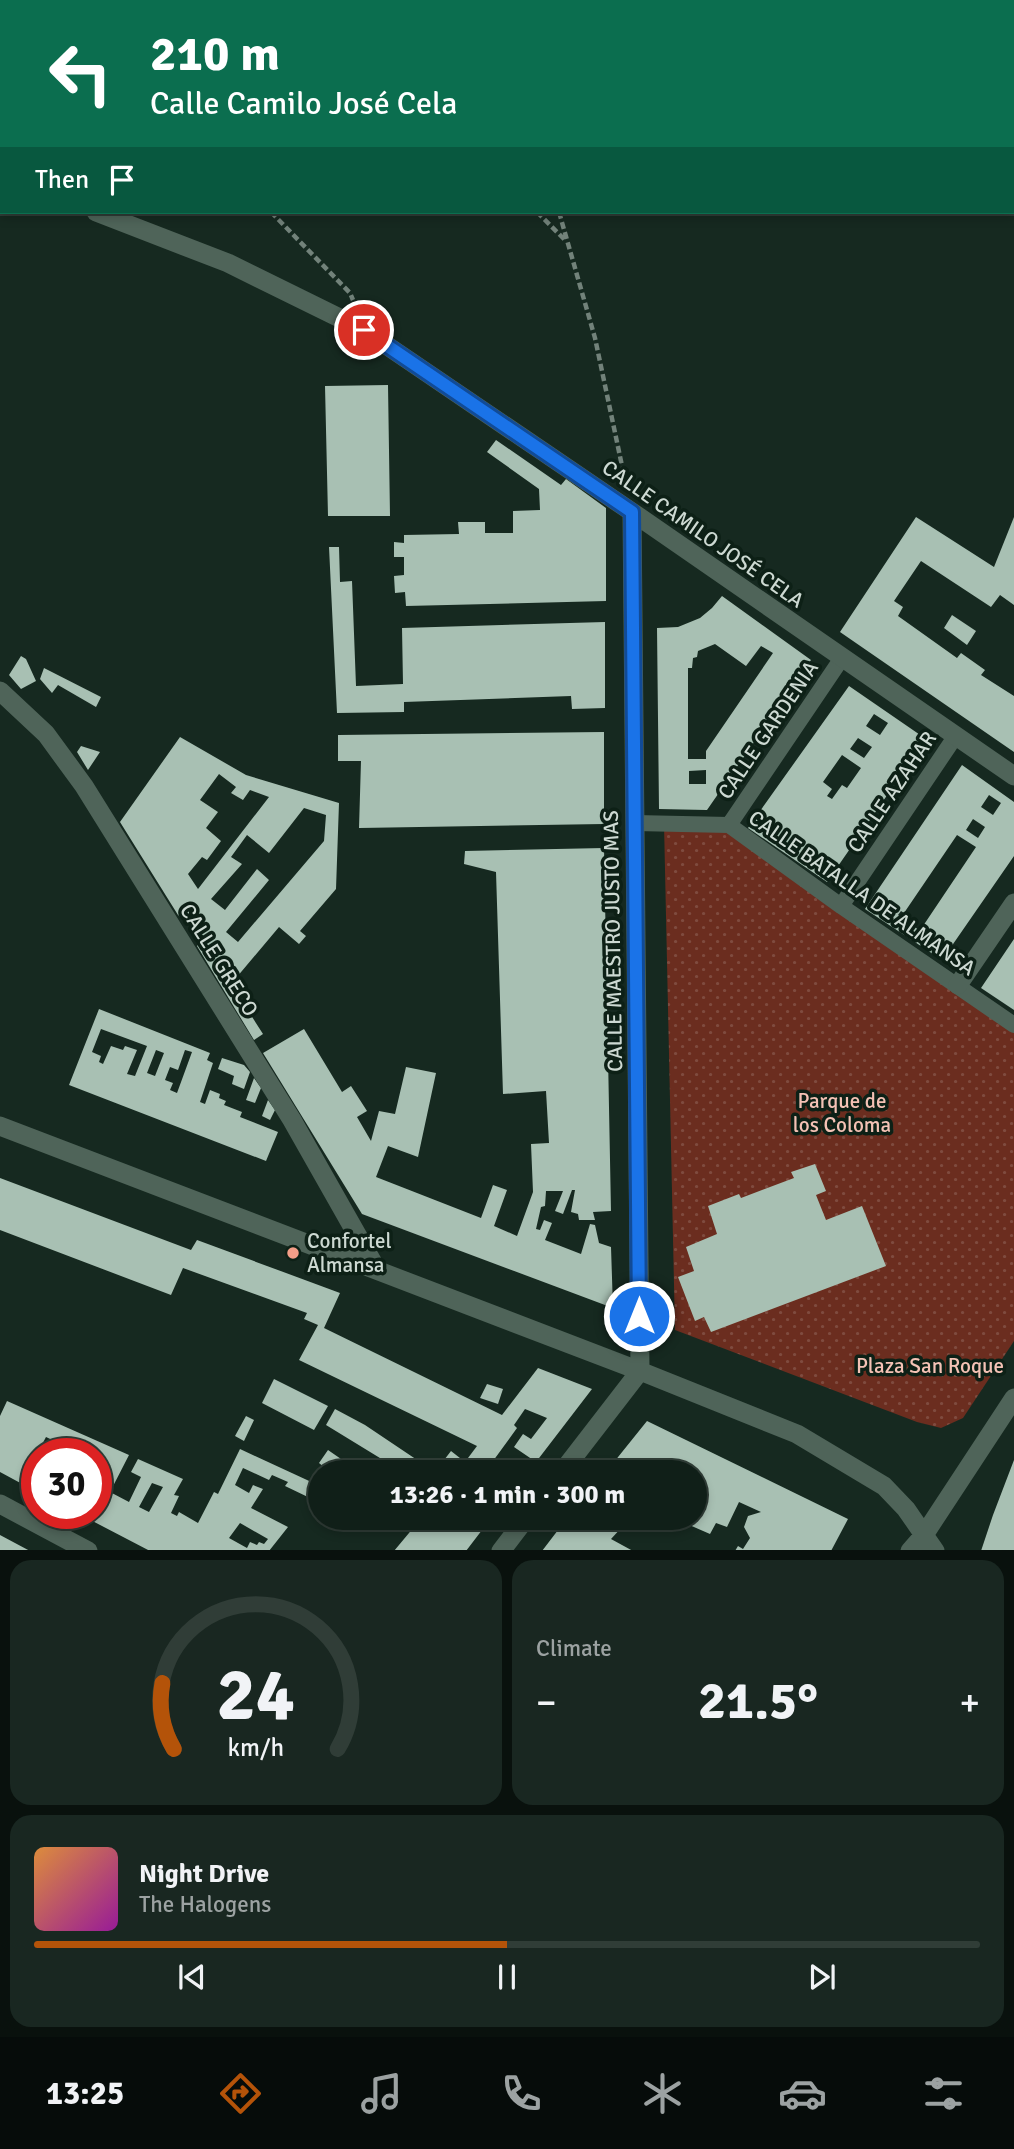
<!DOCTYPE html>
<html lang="en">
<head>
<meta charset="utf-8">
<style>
	body { margin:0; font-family:Signika,sans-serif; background:#192721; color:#f1f3f6; height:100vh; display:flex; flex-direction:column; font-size:26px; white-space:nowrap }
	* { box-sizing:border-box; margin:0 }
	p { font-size:23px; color:#9ca2a2 }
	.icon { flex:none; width:38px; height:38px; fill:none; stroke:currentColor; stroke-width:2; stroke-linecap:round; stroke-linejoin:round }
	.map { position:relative; height:1550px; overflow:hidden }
	.side { display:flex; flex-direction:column; gap:10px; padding:10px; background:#09110d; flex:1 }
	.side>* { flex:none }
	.guide { position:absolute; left:0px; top:0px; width:1015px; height:214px; box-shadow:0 4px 10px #0003,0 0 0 2px #303d37; background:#0b6e4f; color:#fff; overflow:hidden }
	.speed { position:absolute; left:21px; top:1438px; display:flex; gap:14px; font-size:35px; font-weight:700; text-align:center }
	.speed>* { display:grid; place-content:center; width:91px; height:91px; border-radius:50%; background:#101f18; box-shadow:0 4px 10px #0003,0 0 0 2px #303d37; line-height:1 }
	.speed .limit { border:10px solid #d22; background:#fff; color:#111 }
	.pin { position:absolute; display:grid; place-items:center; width:60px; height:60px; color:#fff; margin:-30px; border:4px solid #fff; border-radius:50%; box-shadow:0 2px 7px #0007 }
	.me { position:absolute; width:77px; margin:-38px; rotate:0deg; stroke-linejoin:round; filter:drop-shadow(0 0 5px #0008) }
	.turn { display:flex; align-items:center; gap:24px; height:147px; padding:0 35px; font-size:32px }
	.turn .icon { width:91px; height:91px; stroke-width:2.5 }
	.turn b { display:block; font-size:49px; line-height:60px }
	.then { display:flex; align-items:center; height:66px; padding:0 35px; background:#0003; gap:14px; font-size:26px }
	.big { font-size:52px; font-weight:700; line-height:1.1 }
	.side .widget { flex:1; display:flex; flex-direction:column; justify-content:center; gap:10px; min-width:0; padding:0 24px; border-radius:21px; background:#192721 }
	.side .dial { align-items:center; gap:0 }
	.dial svg { height:182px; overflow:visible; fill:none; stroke:#303d37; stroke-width:7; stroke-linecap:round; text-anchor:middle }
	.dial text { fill:#f1f3f6; stroke:none }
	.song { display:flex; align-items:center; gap:21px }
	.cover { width:84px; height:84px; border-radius:10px; background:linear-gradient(135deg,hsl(30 70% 55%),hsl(300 70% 35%)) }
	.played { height:7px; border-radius:4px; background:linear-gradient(90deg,#b45309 50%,#303d37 50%) }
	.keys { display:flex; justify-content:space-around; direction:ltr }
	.heat { display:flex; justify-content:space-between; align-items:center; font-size:38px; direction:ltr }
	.side .tiles { flex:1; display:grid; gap:10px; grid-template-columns:1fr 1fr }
	.widget:last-child { grid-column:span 2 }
	.trip { position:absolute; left:308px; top:1460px; width:399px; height:70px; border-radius:35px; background:#101f18; box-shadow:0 4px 10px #0003,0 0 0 2px #303d37; font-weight:700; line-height:70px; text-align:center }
	.menu { display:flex; height:112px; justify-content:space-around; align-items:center; background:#060c0a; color:#9ca2a2 }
	.menu .icon { width:49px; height:49px }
	.menu .selected { color:#b45309 }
	.menu b { font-size:32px; color:#f1f3f6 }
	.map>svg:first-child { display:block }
	.park { fill:url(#park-dots) }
	.building { fill:#a8c0b3; fill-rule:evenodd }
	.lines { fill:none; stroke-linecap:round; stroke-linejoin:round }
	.path { stroke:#72827a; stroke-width:4.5; stroke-dasharray:7 3.5; stroke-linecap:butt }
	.pedestrian { stroke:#4f6459; stroke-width:16 }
	.minor { stroke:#4f6459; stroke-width:19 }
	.route-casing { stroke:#114b97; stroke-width:18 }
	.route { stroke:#1a73e8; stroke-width:12 }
	.poi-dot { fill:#f49e88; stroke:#0d2016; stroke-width:2.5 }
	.labels { text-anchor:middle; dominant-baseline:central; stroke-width:7; stroke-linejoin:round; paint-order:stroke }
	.street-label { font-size:21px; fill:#cdd9d2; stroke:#0d2016 }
	.park-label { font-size:21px; fill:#f4c2b5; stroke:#0d2016 }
	.poi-label { font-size:21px; fill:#cdd9d2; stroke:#0d2016; text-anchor:start }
</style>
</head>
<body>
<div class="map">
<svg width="1014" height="1551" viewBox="0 0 1014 1551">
	<defs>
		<pattern id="park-dots" width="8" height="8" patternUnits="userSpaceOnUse" patternTransform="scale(1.75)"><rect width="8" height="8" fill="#6b2d1f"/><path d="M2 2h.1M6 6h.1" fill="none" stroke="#7f4b3f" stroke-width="1.8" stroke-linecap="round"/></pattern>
	</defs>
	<rect width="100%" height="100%" fill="#162920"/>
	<!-- park -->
	<path class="park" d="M664 823 729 825 1014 1024V1341L963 1418 941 1428 917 1422 675 1330Z"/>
	<!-- building -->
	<path class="building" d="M388 385 390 516H328L325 386Z
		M496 440 561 485 566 479 606 508V601L406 606 405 592 395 593 394 576 404 575V557H394V542L404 543V535L459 534 458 522H485V533H513V511L540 510 539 489 487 452Z
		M916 517 994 567 1014 517V605L1000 595 991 607 921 561 894 601 903 607 898 616 957 658 961 653 985 670 981 675 1014 696V752L840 632Z
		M329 547H339L340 582 352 581 356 686 403 684 402 628 605 622V708L572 709 571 696 404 702V712L337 713Z
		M722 596 811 660 707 810 659 809 657 628 678 627 700 618 712 608ZM715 644 746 666 761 646 773 653 706 751V759H688V668H692L693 658 697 657 698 651ZM706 770V784H689V771Z
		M952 615 976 631 967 645 944 628Z
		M21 656 26 659 36 681 21 689 9 675Z
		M44 668 101 697 96 707 58 685 52 693 40 679Z
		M849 686 926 739 827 882 748 828ZM874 714 888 723 880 735 866 726ZM858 738 872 747 864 758 850 749ZM842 755 861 768 847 788 842 785 832 799 827 796 832 789 823 782Z
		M604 732V824L359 828 361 761H338V735Z
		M180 737 246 775 339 803 336 889 300 931 306 936 299 944 279 927 231 984 263 1034 254 1040 197 946 204 936 178 915 120 822ZM219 774 236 787 231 793 243 800 250 790 269 797 198 889 188 874 202 857 207 860 221 841 206 828 218 812 200 800ZM304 808 326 815 324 841 238 942 226 932 269 880 257 869 225 910 211 899 242 864 231 857 247 835 269 853Z
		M81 746 100 752 88 770 77 752Z
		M962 765 1014 802V856L942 960 865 909ZM989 795 1001 803 993 815 981 807ZM973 819 985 827 978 838 966 830ZM957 835 976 847 923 926 927 928 923 933 898 915 901 911 904 913Z
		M604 848 611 1211 593 1212 595 1220H579L578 1214 571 1212 575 1190H572L563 1214 555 1211 563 1191H546L545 1206 541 1207 536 1229 540 1230 544 1220 552 1223 545 1240 581 1254 590 1224 595 1225 599 1243 611 1247 613 1308 362 1214 263 1053 304 1029 342 1092 351 1086 367 1111 357 1117 371 1141 379 1111 395 1114 406 1067 436 1073 418 1157 388 1146 376 1177 481 1218 493 1185 507 1190 494 1226 517 1236 533 1192 531 1144 549 1143 546 1091 503 1094 496 872 464 864 465 851Z
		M1014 939V1010L981 988Z
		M99 1009 210 1053 207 1060 213 1063 200 1102 205 1104 210 1090 220 1094 219 1098 226 1101 224 1105 242 1112 240 1117 278 1132 266 1161 69 1085ZM101 1029 147 1046 135 1076 127 1074 137 1050 125 1046 123 1050 111 1046 103 1064 99 1062 101 1056 92 1052ZM156 1050 164 1053 155 1076 147 1073ZM185 1050 192 1052 177 1093 170 1090 173 1083 165 1080 170 1067 178 1070Z
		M222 1058 244 1065 250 1072 244 1089 232 1084 234 1076 218 1069Z
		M254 1078 261 1088 255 1103 246 1100Z
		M268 1100 275 1110 270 1120 262 1116Z
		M815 1164 826 1191 816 1195 826 1220 862 1206 886 1266 711 1332 704 1317 695 1321 678 1277 694 1271 686 1247 717 1234 708 1206 739 1194 741 1198 794 1178 791 1172Z
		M0 1178 191 1250 197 1240 340 1293 324 1328 502 1415 538 1368 592 1389 536 1462 514 1447 523 1434 531 1439 547 1418 525 1409 514 1425 517 1428 485 1472H450L441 1464 451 1451 465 1462 477 1446 299 1360 318 1325 304 1319 307 1313 183 1268 171 1295 0 1230Z
		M274 1379 328 1406 314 1430 262 1403Z
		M487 1384 503 1389 498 1404 480 1398Z
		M7 1401 129 1455 110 1492 129 1502 141 1477 131 1472 138 1459 183 1479 174 1495 179 1496 171 1513 177 1516 179 1512 198 1523 214 1492 218 1494 240 1449 320 1486 310 1498 285 1486 288 1482 272 1475 269 1480 243 1468 235 1485 249 1493 253 1485 263 1489 251 1508 288 1527 269 1551H150L79 1514H96V1454H82L46 1437 37 1454V1492L0 1472V1416ZM152 1483 163 1487 149 1512 139 1507ZM240 1523 268 1539 264 1544 259 1542 257 1545 250 1542 247 1548 229 1538Z
		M335 1409 365 1425 435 1472H389L393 1466 326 1425Z
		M246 1416 254 1420 244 1441 235 1436Z
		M647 1421 848 1519 831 1551H735L738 1546 743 1549 750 1538 744 1527 748 1516 761 1512 739 1502 727 1527 716 1523 710 1534 671 1517H695V1472H606Z
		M328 1450 341 1459 330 1472 319 1463Z
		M1014 1460V1551H981L993 1515Z
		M413 1517H492L466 1551H394L419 1521Z
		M568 1517H611L606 1524 613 1528 618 1522 623 1526 611 1539 633 1551H542Z
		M0 1535 30 1551H0Z"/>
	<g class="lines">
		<!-- path -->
		<path class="path" d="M31 0 33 2
			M237 0 240 2
			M499 0V2
			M206 2 209 0
			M0 102 2 101
			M271 212 350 293 353 300
			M537 212 566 241
			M559 212 595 338 625 480"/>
		<!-- pedestrian -->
		<path class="pedestrian" d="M635 823 729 825 841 906 1014 1025
			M729 825 842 658
			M841 906 955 737"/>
		<!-- minor -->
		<path class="minor" d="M0 182H2
			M96 212 228 263 364 330 632 512 1014 776
			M0 691 46 734 84 786 292 1120 377 1270
			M958 985 1014 903
			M0 1126 640 1371 797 1434 884 1486 906 1509 935 1551
			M562 1472 640 1371 632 512
			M0 1504 88 1551
			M501 1551 527 1517
			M910 1551 924 1535 1014 1398"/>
	</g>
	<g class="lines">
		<defs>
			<path id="route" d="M364 330 632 512 639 1316"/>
		</defs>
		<!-- route casing -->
		<use href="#route" class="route-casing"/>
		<!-- route -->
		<use href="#route" class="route"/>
	</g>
	<!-- markers -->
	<circle class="poi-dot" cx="293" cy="1253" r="7"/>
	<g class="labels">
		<!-- street labels -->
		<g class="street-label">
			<text transform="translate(703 534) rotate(35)">CALLE CAMILO JOSÉ CELA</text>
			<text transform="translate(768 730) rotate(-56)">CALLE GARDENIA</text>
			<text transform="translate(892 792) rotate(-56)">CALLE AZAHAR</text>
			<text transform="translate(862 893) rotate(35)">CALLE BATALLA DE ALMANSA</text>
			<text transform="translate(613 941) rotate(-91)">CALLE MAESTRO JUSTO MAS</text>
			<text transform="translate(219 960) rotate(58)">CALLE GRECO</text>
		</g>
		<!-- park labels -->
		<g class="park-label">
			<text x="842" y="1101">Parque de<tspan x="842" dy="24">los Coloma</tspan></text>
			<text x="930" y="1366">Plaza San Roque</text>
		</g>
		<!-- poi labels -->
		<g class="poi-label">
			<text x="307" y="1241">Confortel<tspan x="307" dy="24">Almansa</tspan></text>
		</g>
	</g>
</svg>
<div class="speed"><div class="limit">30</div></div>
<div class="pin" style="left:364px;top:330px;background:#d93025"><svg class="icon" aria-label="arrive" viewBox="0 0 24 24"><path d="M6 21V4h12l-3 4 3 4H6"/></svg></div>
<svg class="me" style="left:639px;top:1316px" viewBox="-20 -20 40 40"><circle r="17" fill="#1a73e8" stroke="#fff" stroke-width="3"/><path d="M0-11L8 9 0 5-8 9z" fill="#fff"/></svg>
<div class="trip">13:26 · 1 min · 300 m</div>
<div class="guide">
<div class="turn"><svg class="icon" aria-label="left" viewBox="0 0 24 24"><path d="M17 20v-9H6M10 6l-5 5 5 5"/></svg><div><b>210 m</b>Calle Camilo José Cela</div></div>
<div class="then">Then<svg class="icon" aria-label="arrive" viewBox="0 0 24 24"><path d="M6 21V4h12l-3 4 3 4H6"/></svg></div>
</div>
</div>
<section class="side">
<div class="tiles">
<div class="widget dial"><svg viewBox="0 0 100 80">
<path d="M14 69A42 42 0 1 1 86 69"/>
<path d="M14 69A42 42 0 0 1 9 40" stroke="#b45309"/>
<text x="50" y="56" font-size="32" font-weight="700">24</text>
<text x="50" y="72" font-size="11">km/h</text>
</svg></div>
<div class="widget"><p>Climate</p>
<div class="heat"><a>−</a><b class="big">21.5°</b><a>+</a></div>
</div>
<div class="widget">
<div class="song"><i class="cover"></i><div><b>Night Drive</b><p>The Halogens</p></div></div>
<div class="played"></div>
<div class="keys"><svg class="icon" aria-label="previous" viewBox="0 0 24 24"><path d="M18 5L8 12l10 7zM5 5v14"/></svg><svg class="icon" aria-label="pause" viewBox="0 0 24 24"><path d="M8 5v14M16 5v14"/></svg><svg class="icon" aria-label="next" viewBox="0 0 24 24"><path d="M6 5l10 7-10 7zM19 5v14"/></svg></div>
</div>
</div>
</section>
<nav class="menu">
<b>13:25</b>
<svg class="icon selected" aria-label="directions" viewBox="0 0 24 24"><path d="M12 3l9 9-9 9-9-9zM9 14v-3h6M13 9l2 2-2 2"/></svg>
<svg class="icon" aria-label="music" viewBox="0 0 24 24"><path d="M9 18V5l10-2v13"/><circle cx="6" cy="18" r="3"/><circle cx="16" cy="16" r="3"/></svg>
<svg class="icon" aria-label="phone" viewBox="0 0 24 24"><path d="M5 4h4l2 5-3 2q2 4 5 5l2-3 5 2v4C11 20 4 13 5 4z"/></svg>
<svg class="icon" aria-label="climate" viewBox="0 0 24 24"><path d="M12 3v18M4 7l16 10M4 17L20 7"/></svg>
<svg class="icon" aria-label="car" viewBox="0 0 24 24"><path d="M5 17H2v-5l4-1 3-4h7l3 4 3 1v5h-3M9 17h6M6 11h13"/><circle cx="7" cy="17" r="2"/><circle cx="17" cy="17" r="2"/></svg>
<svg class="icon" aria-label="filters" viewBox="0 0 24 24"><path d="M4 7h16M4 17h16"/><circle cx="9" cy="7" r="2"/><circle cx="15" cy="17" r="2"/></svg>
</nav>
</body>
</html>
